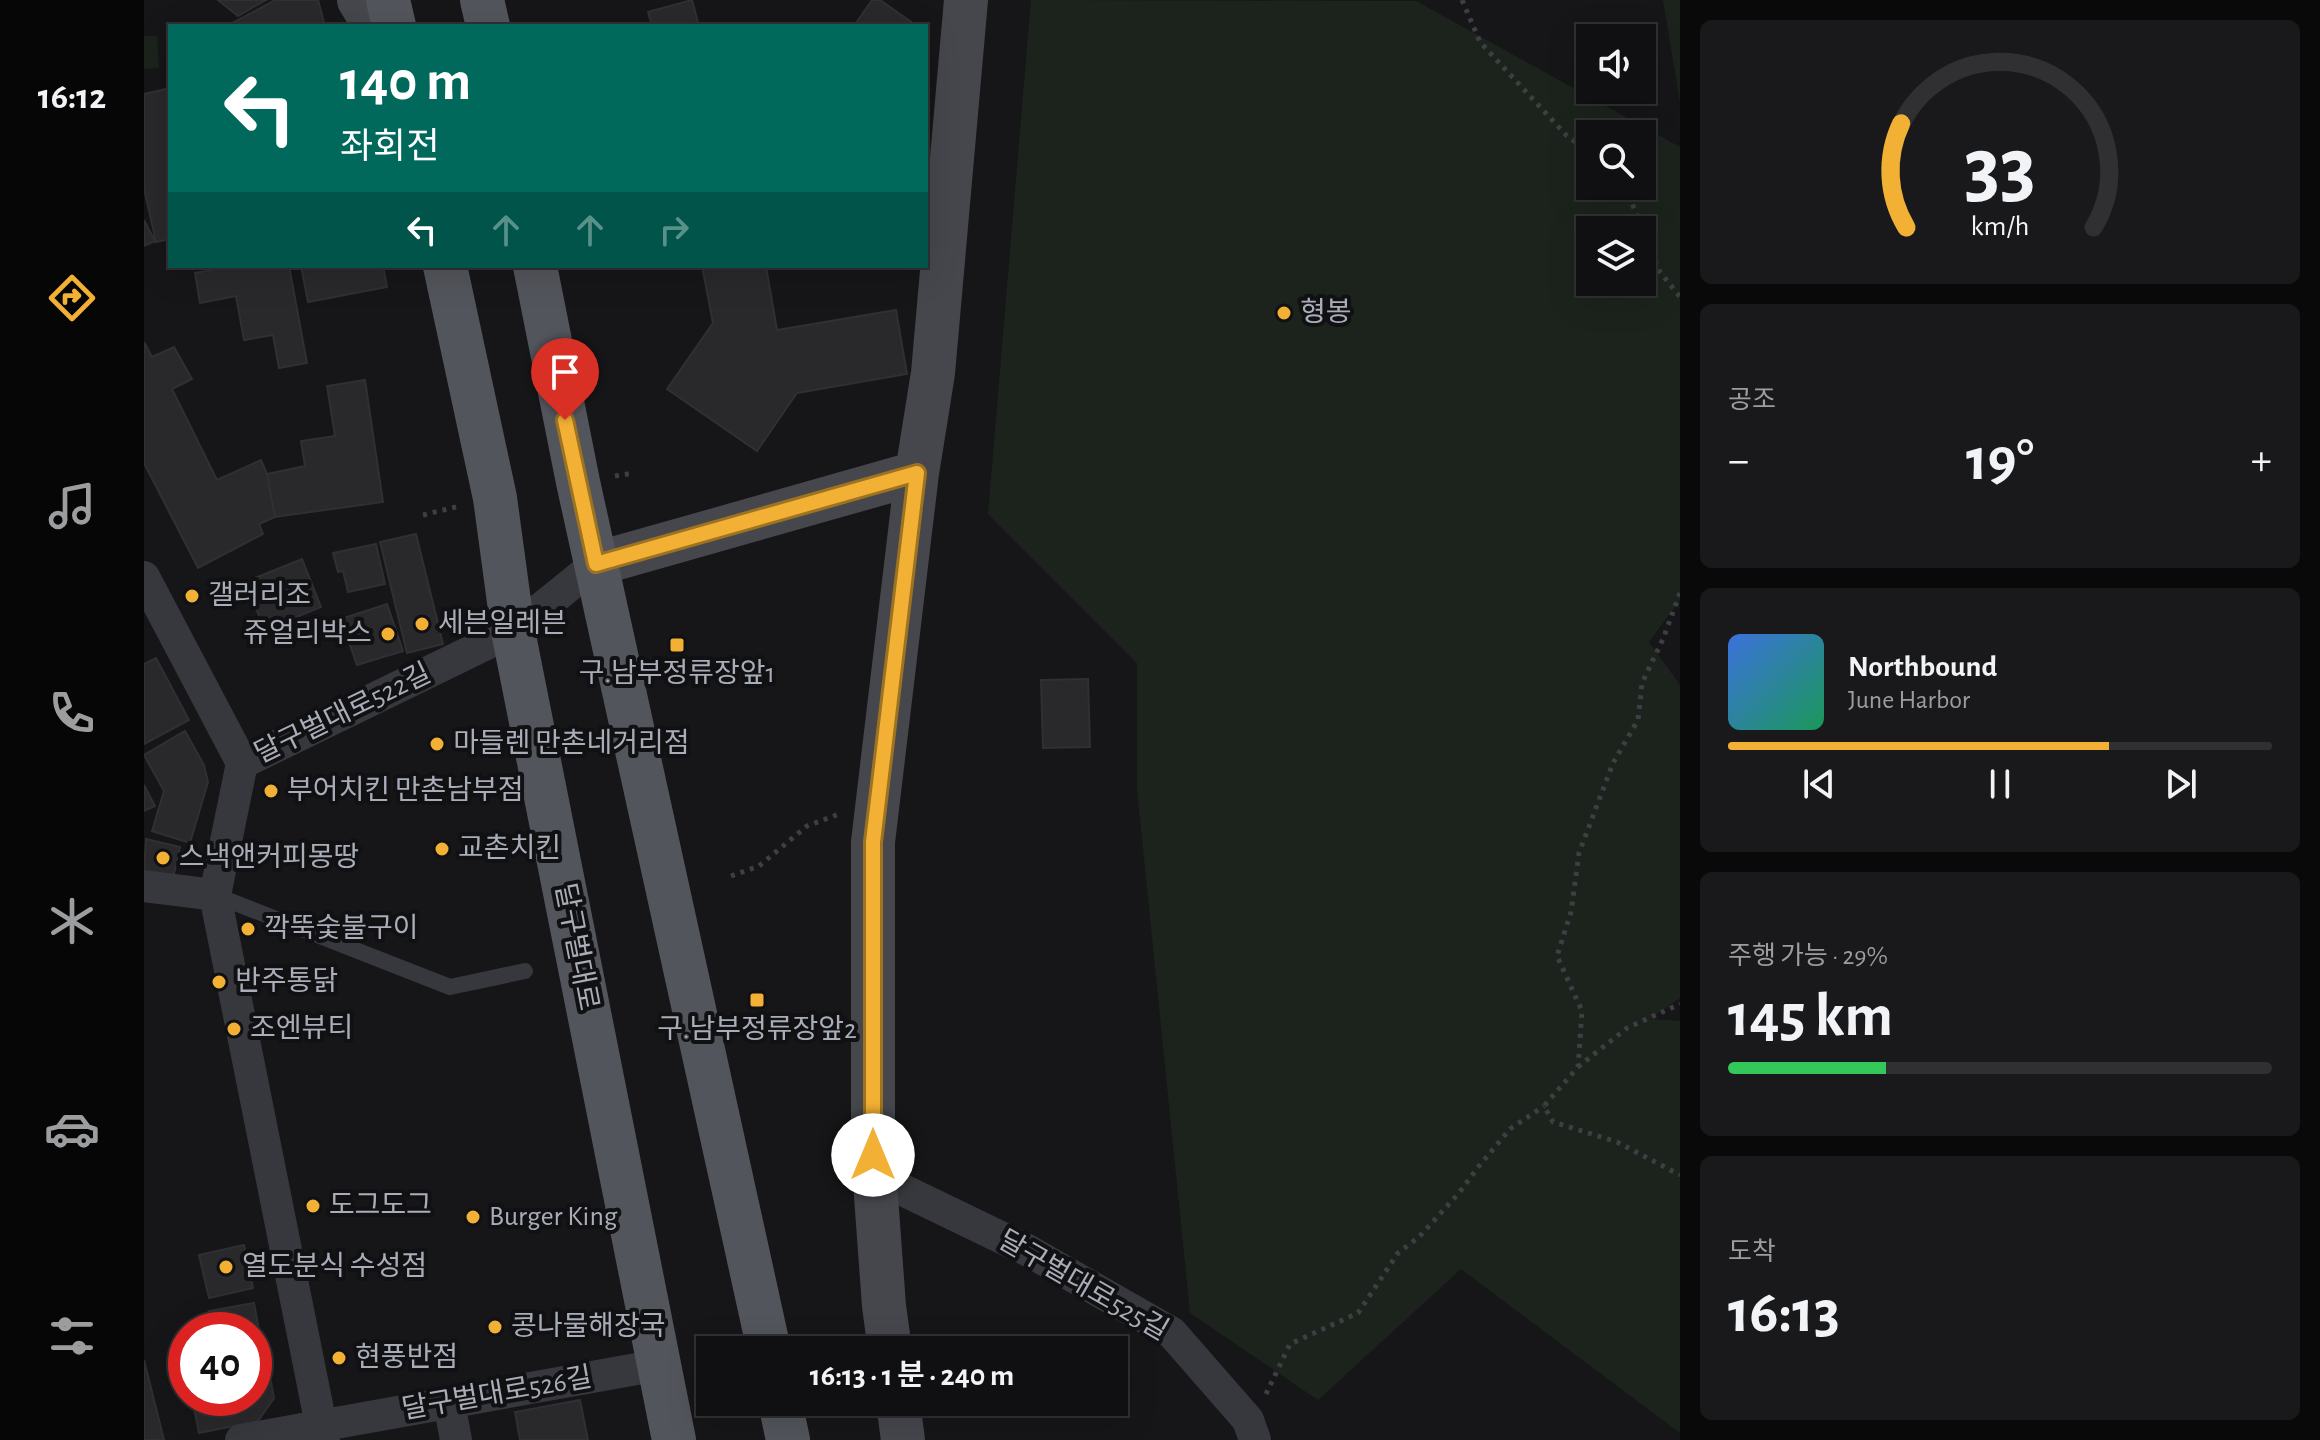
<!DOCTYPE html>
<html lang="ko">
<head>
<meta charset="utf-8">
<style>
	body { margin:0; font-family:"Alegreya Sans","Noto Sans KR",sans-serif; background:#19191b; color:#f1f3f6; height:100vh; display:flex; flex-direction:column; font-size:30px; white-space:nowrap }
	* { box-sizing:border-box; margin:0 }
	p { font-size:26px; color:#9c9d9f }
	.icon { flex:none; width:44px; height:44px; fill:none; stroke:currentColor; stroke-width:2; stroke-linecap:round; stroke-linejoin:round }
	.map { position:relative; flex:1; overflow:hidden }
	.details { display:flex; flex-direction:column; gap:20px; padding:20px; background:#09090a; width:640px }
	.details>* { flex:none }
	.guide { position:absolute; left:24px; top:24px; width:760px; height:244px; border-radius:0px; box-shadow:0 8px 32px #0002,0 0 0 2px #303032; background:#00695c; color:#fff; overflow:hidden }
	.fabs { position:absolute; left:1432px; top:24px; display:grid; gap:16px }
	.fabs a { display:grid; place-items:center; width:80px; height:80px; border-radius:0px; background:#101012; box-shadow:0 8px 32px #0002,0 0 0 2px #303032; font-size:40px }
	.speed { position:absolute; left:24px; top:1312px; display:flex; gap:16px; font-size:40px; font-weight:700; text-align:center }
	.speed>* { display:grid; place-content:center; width:104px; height:104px; border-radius:50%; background:#101012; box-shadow:0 8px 32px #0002,0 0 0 2px #303032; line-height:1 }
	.speed .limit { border:12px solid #d22; background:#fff; color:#111 }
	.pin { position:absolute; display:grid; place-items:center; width:68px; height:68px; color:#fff; margin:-82px -34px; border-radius:50% 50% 50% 0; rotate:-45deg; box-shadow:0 0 8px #0007 }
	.pin .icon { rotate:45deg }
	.me { position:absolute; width:88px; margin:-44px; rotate:0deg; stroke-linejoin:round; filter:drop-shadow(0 0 6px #0008) }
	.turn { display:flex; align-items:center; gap:28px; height:168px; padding:0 40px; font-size:36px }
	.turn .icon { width:104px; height:104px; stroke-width:2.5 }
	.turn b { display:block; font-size:56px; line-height:68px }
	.lanes { display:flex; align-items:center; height:76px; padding:0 40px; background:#0003; justify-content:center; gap:40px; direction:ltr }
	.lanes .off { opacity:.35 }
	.big { font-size:60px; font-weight:600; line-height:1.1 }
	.details .card { flex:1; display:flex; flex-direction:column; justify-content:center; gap:12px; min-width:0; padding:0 28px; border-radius:12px; background:#19191b }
	.details .dial { align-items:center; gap:0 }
	.dial svg { height:208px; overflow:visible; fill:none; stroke:#303032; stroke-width:7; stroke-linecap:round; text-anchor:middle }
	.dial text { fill:#f1f3f6; stroke:none }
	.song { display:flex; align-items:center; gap:24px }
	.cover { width:96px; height:96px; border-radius:12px; background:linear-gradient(135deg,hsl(220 70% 55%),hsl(150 70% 35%)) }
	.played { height:8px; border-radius:4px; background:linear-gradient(90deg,#f2b134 70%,#303032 70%) }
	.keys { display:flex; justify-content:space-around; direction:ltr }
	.heat { display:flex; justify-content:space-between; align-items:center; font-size:44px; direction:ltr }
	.charge { height:12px; border-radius:6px; background:linear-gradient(90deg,#34c759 29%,#303032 0) }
	.trip { position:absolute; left:552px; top:1336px; width:432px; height:80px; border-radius:0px; background:#101012; box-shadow:0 8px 32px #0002,0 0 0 2px #303032; font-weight:600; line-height:80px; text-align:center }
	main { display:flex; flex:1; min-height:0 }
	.tabs { display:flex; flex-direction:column; width:144px; justify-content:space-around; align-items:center; background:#060607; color:#9c9d9f }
	.tabs .icon { width:56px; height:56px }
	.tabs .on { color:#f2b134 }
	.tabs b { font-size:36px; color:#f1f3f6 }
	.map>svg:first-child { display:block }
	.green { fill:#1c231d; fill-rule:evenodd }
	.building { fill:#29292c; stroke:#303034; stroke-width:2 }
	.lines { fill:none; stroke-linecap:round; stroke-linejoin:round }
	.path { stroke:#3d3f44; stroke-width:5; stroke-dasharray:4 6; stroke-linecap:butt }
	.lane { stroke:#37383d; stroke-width:16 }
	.street { stroke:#37383d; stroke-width:32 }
	.secondary { stroke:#45474d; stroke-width:44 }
	.primary { stroke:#53555c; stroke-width:44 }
	.route-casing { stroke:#9d7322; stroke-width:20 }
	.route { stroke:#f2b134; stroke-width:14 }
	.poi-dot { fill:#f2b134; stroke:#111113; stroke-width:3 }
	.labels { text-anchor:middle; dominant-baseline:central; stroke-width:8; stroke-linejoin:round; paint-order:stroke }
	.poi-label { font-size:28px; fill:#a8adb8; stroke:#111113; text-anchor:start }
	.street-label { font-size:28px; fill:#a8adb8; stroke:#111113 }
</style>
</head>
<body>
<main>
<nav class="tabs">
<b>16:12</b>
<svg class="icon on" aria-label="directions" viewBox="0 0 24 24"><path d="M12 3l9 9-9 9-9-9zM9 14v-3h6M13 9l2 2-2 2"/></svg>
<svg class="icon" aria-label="music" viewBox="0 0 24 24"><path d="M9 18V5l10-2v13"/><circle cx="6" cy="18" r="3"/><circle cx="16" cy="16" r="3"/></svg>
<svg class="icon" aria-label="phone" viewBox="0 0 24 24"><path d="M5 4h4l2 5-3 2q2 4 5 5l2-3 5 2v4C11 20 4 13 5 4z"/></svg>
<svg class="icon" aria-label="climate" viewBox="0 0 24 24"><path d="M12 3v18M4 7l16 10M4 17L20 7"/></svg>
<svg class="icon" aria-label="car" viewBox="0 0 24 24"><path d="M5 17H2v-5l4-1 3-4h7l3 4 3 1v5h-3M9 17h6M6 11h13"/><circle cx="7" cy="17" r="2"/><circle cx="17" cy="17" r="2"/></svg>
<svg class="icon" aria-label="filters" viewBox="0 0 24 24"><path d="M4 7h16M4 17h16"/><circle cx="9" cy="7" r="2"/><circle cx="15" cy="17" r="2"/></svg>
</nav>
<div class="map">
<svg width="1536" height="1440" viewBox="0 0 1536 1440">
	<rect width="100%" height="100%" fill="#161618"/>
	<!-- green -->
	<path class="green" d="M887 0 1272 1 1536 147V600L1505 642 1536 685V998L1506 1019 1536 1021V1433L1317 1269 1174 1400 1046 1313 993 789V663L844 514ZM1446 134H1498V186H1446ZM1446 230H1498V282H1446Z
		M1519 0H1536V102Z
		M0 36H13L15 68 0 69Z"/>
	<!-- building -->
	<path class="building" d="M74 0H122L94 16Z
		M131 0H174L181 26H83Z
		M548 0 555 26H508L504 12Z
		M728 0H736L773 26H710Z
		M26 88V239L12 242 0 188V94Z
		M0 220 11 241 0 246Z
		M88 266H145L163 363 135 368 129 335 100 340 92 296 56 303 51 273Z
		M157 266H239L243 287 164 302Z
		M558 266H622L633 330 752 310 763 374 653 393 613 451 523 389 569 323Z
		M0 342 8 357 30 347 48 379 28 389 73 480 117 460 123 474 131 517 115 524 119 534 54 568 0 463Z
		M221 380 239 502 131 517 123 474 161 466 157 441 191 436 183 386Z
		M272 534 299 644 263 653 236 542Z
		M232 544 241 584 204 592 199 571 194 572 189 553Z
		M158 559 177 607 121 630 101 582Z
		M243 604 259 651 213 665 197 619Z
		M12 658 45 720 0 744V664Z
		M944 679 946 747 899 748 897 680Z
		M41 731 60 765 64 782 46 843 8 831 20 791 0 755Z
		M0 785 11 806 0 811Z
		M2 839 36 847 29 878 0 872Z
		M100 1245 109 1288 65 1298 55 1255Z
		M110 1303 118 1347 110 1348V1330H68L65 1311Z
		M0 1360 20 1440H0Z
		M125 1372 130 1398 114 1421 55 1433 48 1398H110V1375Z
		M436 1400 444 1440H376L371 1412Z"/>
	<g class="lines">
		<!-- path -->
		<path class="path" d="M1318 0 1336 42 1423 136 1446 152
			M1481 186 1516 272 1536 297
			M471 476 490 473
			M279 515 316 506
			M1536 593 1519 639 1498 683 1494 720 1469 763 1435 853 1427 912 1413 956 1438 1011 1434 1067 1400 1106 1409 1122 1473 1142 1536 1175
			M587 876 615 866 663 826 695 814
			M1434 1067 1483 1028 1536 1004
			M1122 1394 1146 1344 1214 1313 1254 1253 1275 1237 1315 1193 1335 1166 1366 1129 1400 1106"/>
		<!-- lane -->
		<path class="lane" d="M71 895 306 987 381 971"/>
		<!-- street -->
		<path class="street" d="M0 577 98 763
			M0 886 71 895
			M730 1176 883 1250 1028 1333 1104 1420 1111 1440
			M305 1403 312 1440
			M97 1440 515 1365
			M180 1440 71 895 98 763 369 631 452 564"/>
		<!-- secondary -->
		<path class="secondary" d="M215 0 231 26
			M452 564 773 473
			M746 1350 740 1306 729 1155V842L773 473 789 373 822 0
			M754 1402 759 1440"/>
		<!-- primary -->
		<path class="primary" d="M244 0 250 26
			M338 0 344 26
			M301 266 351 498 369 631 530 1440
			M391 266 434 482 625 1350
			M636 1402 644 1440"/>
	</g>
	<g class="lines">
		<defs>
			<path id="route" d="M421 420 452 564 773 473 729 842V1155"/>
		</defs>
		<!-- route casing -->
		<use href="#route" class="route-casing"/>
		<!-- route -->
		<use href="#route" class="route"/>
	</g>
	<!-- markers -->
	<g class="poi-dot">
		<circle cx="1140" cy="313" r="8"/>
		<circle cx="48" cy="596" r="8"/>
		<circle cx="278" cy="624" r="8"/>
		<circle cx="244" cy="634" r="8"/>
		<rect x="525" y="637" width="16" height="16" rx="4"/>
		<circle cx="293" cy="744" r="8"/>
		<circle cx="127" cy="791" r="8"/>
		<circle cx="298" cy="849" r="8"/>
		<circle cx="19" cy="858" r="8"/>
		<circle cx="104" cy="929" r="8"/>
		<circle cx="75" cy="982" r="8"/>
		<rect x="605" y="992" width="16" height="16" rx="4"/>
		<circle cx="90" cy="1029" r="8"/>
		<circle cx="169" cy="1206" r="8"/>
		<circle cx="329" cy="1217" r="8"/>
		<circle cx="82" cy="1267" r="8"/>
		<circle cx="351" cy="1327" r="8"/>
		<circle cx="195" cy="1358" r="8"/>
	</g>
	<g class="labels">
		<!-- poi labels -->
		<g class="poi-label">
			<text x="1156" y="313">형봉</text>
			<text x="64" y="596">갤러리조</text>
			<text x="294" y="624">세븐일레븐</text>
			<text x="228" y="634" text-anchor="end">쥬얼리박스</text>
			<text x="533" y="674" text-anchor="middle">구.남부정류장앞1</text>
			<text x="309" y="744">마들렌 만촌네거리점</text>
			<text x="143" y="791">부어치킨 만촌남부점</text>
			<text x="314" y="849">교촌치킨</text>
			<text x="35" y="858">스낵앤커피몽땅</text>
			<text x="120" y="929">깍뚝숯불구이</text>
			<text x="91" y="982">반주통닭</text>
			<text x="106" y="1029">조엔뷰티</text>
			<text x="613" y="1030" text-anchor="middle">구.남부정류장앞2</text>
			<text x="185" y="1206">도그도그</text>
			<text x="345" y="1217">Burger King</text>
			<text x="98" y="1267">열도분식 수성점</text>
			<text x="367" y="1327">콩나물해장국</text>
			<text x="211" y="1358">현풍반점</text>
		</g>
		<!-- street labels -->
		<g class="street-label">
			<text transform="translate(199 714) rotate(-26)">달구벌대로522길</text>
			<text transform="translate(432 947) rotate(79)">달구벌대로</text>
			<text transform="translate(939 1286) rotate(30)">달구벌대로525길</text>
			<text transform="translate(353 1394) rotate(-10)">달구벌대로526길</text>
		</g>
	</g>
</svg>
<div class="fabs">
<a><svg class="icon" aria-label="sound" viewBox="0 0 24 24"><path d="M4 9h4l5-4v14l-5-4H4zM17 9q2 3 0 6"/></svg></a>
<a><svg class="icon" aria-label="search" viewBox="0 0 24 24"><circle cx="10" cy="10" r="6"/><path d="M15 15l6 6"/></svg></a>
<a><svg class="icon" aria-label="layers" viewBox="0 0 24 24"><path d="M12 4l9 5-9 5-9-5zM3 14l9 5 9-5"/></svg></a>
</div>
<div class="speed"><div class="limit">40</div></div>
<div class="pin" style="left:421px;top:420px;background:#d93025"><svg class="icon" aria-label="arrive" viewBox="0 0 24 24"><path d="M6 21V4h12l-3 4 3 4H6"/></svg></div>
<svg class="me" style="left:729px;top:1155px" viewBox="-20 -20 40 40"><circle r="19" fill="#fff"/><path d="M0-13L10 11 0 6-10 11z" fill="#f2b134"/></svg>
<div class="trip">16:13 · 1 분 · 240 m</div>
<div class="guide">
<div class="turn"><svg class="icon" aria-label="left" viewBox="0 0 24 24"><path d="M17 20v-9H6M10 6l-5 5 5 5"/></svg><div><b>140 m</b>좌회전</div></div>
<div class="lanes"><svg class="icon" aria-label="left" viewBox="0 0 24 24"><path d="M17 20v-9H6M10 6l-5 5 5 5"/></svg><svg class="icon off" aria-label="ahead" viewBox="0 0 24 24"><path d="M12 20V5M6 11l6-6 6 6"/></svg><svg class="icon off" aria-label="ahead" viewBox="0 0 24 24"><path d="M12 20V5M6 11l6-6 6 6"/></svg><svg class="icon off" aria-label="right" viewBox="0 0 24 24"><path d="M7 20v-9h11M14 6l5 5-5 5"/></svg></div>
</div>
</div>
<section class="details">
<div class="card dial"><svg viewBox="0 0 100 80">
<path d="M14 69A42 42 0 1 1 86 69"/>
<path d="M14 69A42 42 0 0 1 12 29" stroke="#f2b134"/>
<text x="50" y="56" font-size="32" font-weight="700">33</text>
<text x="50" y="72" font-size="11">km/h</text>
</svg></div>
<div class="card"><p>공조</p>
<div class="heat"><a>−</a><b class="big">19°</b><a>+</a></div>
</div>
<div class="card">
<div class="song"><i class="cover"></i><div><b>Northbound</b><p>June Harbor</p></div></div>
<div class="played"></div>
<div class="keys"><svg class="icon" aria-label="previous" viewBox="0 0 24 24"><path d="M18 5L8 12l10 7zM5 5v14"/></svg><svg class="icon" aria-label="pause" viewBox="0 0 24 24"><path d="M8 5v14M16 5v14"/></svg><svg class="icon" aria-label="next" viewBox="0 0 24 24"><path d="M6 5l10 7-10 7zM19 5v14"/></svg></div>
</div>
<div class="card"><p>주행 가능 · 29%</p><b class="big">145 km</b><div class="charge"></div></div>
<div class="card"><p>도착</p><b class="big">16:13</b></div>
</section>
</main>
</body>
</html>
